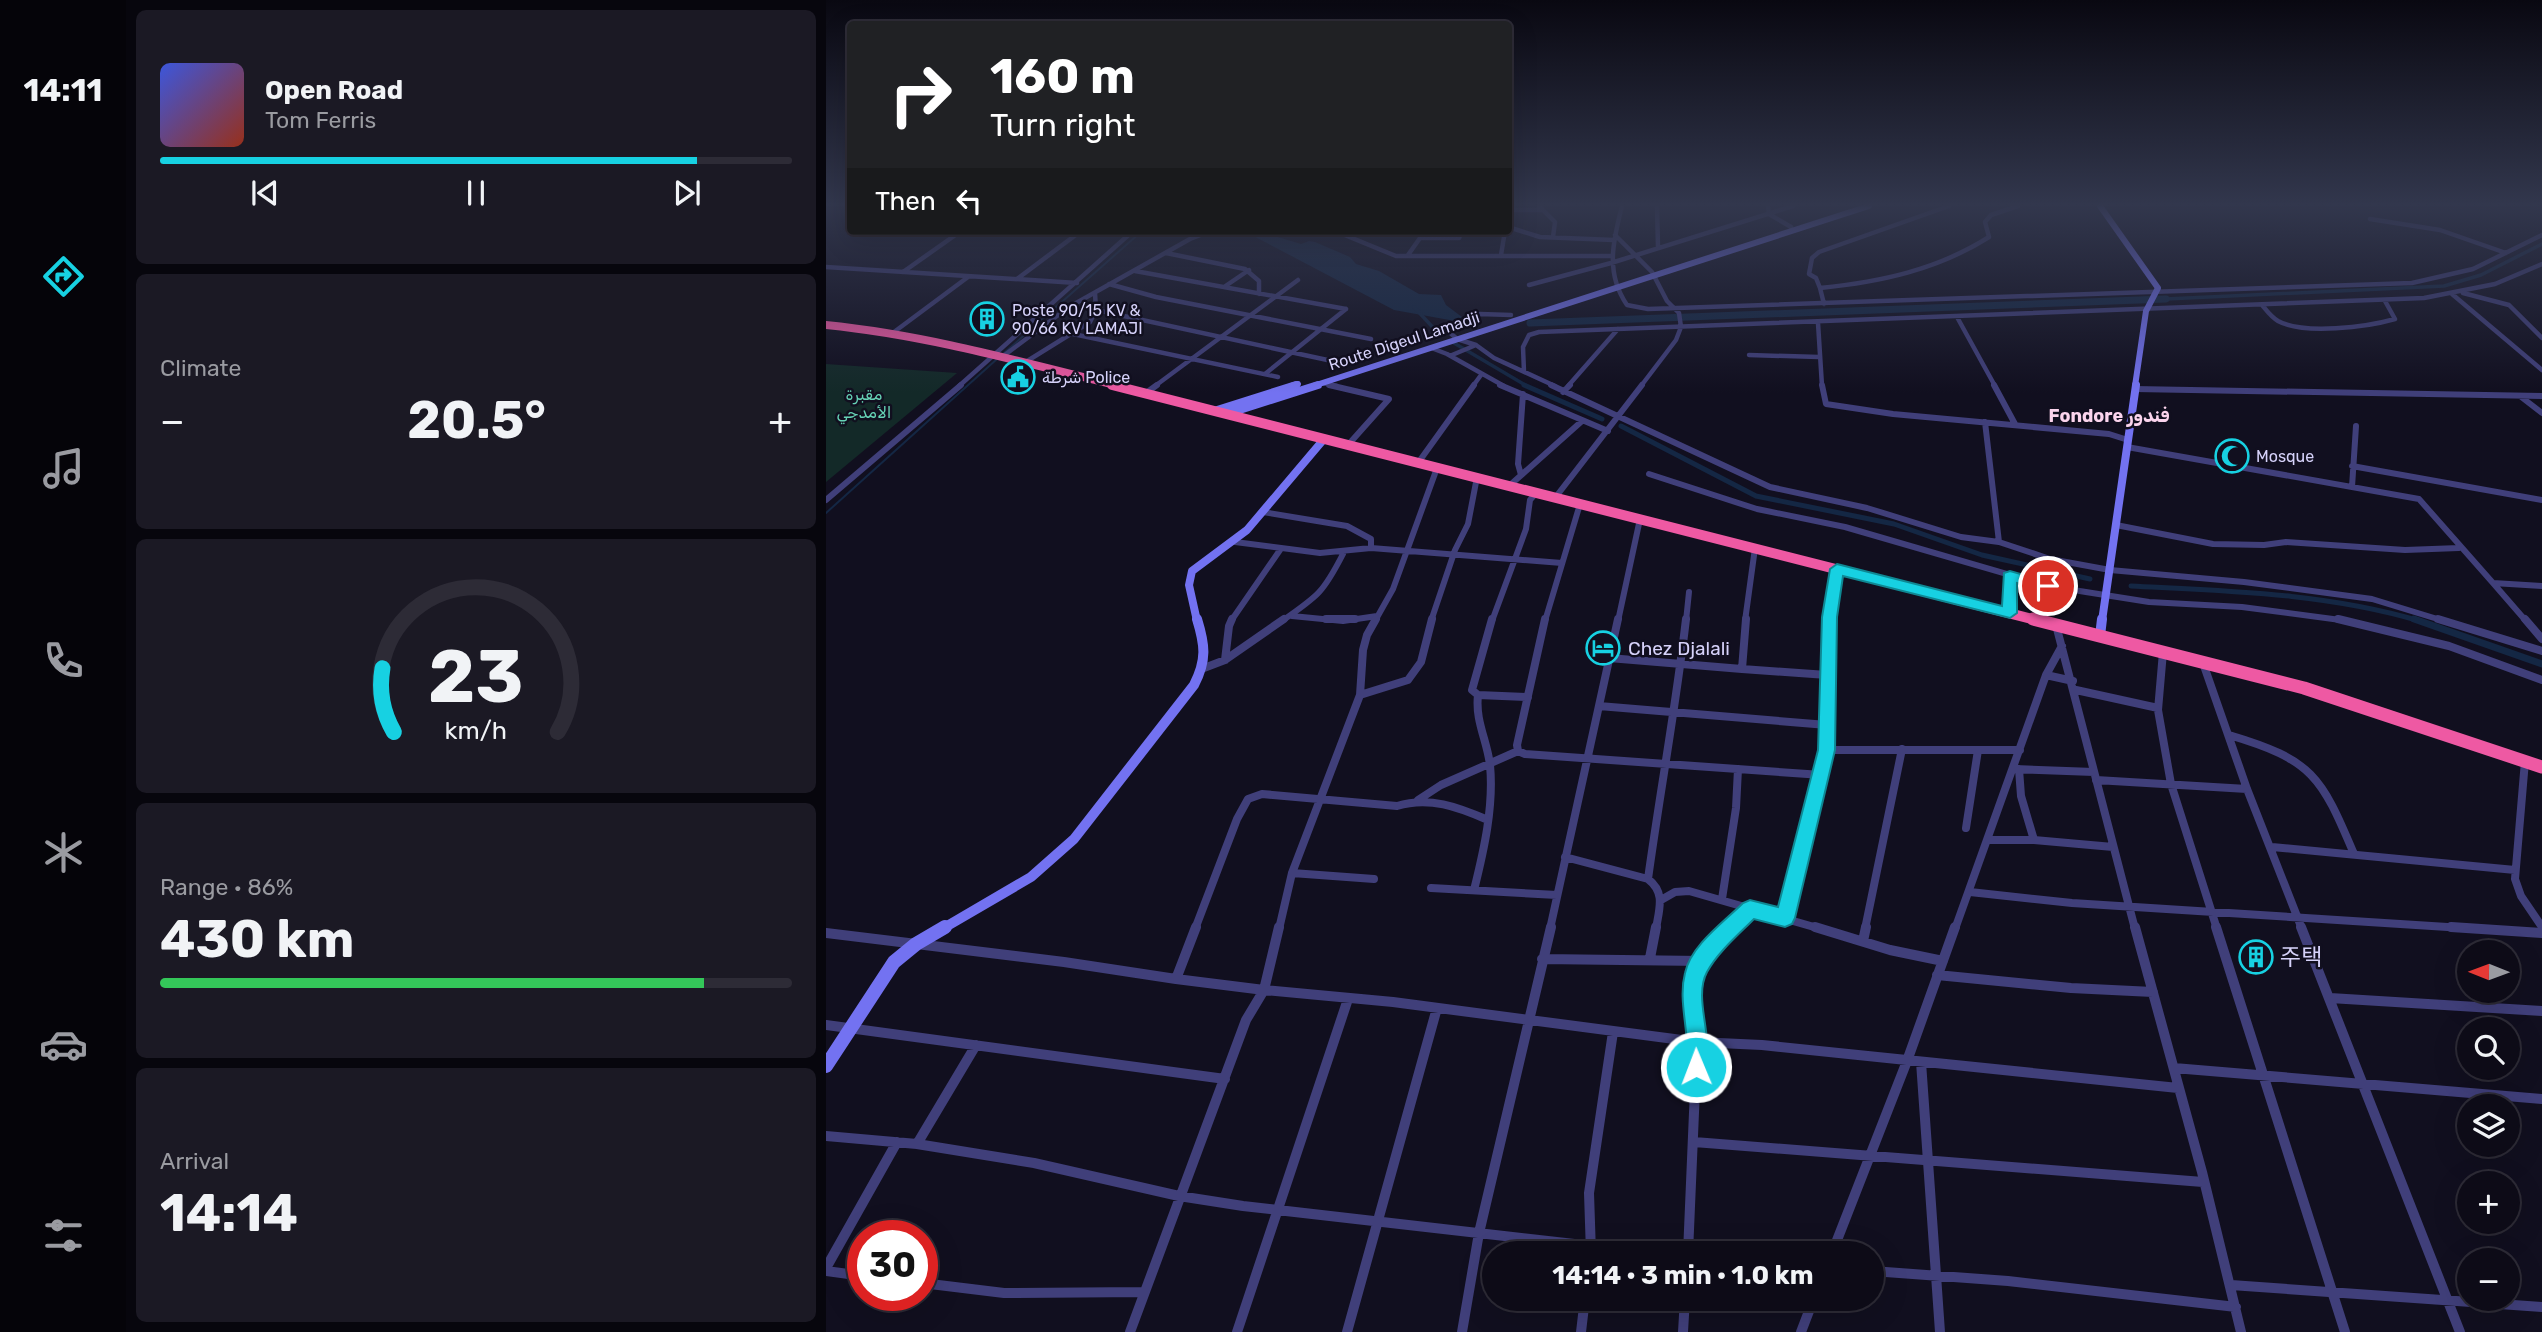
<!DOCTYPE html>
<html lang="en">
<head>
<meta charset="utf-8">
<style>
	body { margin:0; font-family:Rubik,"Noto Naskh Arabic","Noto Sans KR",sans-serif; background:#1b1924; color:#f1f3f6; height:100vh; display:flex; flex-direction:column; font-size:26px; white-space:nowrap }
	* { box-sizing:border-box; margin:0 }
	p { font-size:23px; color:#9a9ba1 }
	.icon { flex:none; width:38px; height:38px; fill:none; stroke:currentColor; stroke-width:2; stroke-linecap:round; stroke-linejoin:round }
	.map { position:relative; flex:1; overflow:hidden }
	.sheet { display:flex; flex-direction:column; gap:10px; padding:10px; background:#07060d; width:700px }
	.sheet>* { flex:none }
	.banner { position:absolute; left:21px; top:21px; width:665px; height:214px; border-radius:7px; box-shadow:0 7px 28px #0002,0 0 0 2px #2d2b36; background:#202124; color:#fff; overflow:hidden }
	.needle { width:46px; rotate:271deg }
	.buttons { position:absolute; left:1631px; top:940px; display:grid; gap:14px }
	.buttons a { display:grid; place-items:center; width:63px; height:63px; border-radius:50%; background:#0d0b17; box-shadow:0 7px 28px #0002,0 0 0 2px #2d2b36; font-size:35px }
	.speed { position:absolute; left:21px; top:1220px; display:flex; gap:14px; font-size:35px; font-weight:700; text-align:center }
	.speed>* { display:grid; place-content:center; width:91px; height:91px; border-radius:50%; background:#0d0b17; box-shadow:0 7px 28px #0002,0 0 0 2px #2d2b36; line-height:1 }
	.speed .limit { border:10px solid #d22; background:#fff; color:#111 }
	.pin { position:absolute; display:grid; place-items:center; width:60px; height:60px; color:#fff; margin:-30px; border:4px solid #fff; border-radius:50%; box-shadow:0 2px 7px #0007 }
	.me { position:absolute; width:77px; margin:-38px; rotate:359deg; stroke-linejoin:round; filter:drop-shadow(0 0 5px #0008) }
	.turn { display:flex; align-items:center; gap:24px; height:147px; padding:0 28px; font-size:32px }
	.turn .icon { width:91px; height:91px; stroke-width:2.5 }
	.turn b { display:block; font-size:49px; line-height:60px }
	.then { display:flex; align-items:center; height:66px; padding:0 28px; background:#0003; gap:14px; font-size:26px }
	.big { font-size:52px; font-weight:700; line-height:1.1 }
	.sheet .card { flex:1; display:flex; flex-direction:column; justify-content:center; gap:10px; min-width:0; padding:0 24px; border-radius:10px; background:#1b1924 }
	.sheet .dial { align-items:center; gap:0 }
	.dial svg { height:182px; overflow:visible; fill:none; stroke:#2d2b36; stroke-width:7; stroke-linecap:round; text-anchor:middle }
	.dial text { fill:#f1f3f6; stroke:none }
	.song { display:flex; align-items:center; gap:21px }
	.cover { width:84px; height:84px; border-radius:10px; background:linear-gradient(135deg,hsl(230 70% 55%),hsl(10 70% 35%)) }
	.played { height:7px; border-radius:4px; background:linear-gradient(90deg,#17d1e2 85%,#2d2b36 85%) }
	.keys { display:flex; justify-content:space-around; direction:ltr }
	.heat { display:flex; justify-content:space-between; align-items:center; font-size:38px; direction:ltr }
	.charge { height:10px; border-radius:5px; background:linear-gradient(90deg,#34c759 86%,#2d2b36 0) }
	.trip { position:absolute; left:656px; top:1241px; width:402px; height:70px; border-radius:35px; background:#0d0b17; box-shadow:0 7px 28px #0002,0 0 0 2px #2d2b36; font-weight:700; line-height:70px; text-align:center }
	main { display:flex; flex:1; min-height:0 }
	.tab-bar { display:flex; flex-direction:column; width:126px; justify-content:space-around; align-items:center; background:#050409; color:#9a9ba1 }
	.tab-bar .icon { width:49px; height:49px }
	.tab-bar .active { color:#17d1e2 }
	.tab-bar b { font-size:32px; color:#f1f3f6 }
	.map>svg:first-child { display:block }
	.green { fill:#132928 }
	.water { fill:#142744 }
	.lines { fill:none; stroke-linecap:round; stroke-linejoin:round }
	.stream { stroke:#142744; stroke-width:2 }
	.canal-far2 { stroke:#142744; stroke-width:3.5 }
	.canal-far1 { stroke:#142744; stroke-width:5 }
	.canal { stroke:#142744; stroke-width:7 }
	.river { stroke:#142744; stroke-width:7 }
	.street-far3 { stroke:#403f7a; stroke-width:4.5 }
	.street-far2 { stroke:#403f7a; stroke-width:6 }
	.street-far1 { stroke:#403f7a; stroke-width:8 }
	.street { stroke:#403f7a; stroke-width:10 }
	.secondary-far3 { stroke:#7372f1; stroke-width:6 }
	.secondary-far2 { stroke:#7372f1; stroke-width:8 }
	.secondary-far1 { stroke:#7372f1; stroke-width:10 }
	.secondary { stroke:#7372f1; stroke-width:14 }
	.highway-far2 { stroke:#ee59a3; stroke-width:8 }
	.highway-far1 { stroke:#ee59a3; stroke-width:10 }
	.highway { stroke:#ee59a3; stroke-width:13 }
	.route { fill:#17d1e2; stroke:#0f8893; stroke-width:2 }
	.labels { text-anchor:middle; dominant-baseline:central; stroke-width:5; stroke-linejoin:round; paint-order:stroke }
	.far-poi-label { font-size:16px; fill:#d6d2fa; stroke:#110f1f; text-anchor:start }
	.far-street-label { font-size:16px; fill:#d6d2fa; stroke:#110f1f }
	.far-park-label { font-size:16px; fill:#66d3b6; stroke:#110f1f }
	.far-neighbourhood-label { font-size:18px; font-weight:bold; fill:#fbd4ed; stroke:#110f1f }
	.poi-label { font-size:19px; fill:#d6d2fa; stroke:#110f1f; text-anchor:start }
	.near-poi-label { font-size:23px; fill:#d6d2fa; stroke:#110f1f; text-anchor:start }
</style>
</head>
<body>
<main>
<nav class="tab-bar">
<b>14:11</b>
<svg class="icon active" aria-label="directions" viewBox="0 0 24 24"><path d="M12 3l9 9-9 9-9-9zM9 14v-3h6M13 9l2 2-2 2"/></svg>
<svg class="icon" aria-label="music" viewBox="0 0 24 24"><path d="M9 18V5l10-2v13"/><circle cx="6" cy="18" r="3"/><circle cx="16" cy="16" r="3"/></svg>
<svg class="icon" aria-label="phone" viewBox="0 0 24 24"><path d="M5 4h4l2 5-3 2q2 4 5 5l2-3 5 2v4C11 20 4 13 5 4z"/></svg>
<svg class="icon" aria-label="climate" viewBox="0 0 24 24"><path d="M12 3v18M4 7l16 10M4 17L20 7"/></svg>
<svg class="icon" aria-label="car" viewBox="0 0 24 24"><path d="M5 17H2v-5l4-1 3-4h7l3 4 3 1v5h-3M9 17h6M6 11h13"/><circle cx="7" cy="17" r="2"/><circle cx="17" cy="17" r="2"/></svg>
<svg class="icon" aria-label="filters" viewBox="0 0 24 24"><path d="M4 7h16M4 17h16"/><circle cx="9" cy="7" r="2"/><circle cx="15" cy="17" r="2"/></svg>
</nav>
<section class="sheet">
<div class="card">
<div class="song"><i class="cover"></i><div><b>Open Road</b><p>Tom Ferris</p></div></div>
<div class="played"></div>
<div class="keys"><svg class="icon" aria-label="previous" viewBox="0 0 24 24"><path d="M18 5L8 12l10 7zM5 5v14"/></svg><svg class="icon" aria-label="pause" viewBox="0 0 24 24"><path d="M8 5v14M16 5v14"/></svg><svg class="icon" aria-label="next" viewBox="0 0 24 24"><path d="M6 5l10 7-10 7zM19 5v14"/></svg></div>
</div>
<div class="card"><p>Climate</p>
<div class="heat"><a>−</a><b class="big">20.5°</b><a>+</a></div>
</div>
<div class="card dial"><svg viewBox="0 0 100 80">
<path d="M14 69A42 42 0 1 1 86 69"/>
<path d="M14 69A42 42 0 0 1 9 41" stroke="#17d1e2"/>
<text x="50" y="56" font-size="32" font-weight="700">23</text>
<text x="50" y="72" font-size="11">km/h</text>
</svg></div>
<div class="card"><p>Range · 86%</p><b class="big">430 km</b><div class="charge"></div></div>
<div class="card"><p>Arrival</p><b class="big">14:14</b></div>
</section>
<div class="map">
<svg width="1716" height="1332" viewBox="0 0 1716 1332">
	<rect width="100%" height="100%" fill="#110f1f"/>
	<!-- green -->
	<path class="green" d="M0 364 131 373 0 482Z"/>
	<!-- water -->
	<path class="water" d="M418 231H432L475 244 483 241 489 242 524 257 530 264 553 271 593 294 615 295 620 305 636 317 629 321 568 310Z"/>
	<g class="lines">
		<!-- stream -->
		<path class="stream" d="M177 354 316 231
			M0 513 171 359"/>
		<!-- canal-far2 -->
		<path class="canal-far2" d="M1340 299 1618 286 1655 275 1716 244
			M588 307 612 333
			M628 343 701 386"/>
		<!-- canal-far1 -->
		<path class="canal-far1" d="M698 385 776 419
			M795 426 930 496 1068 524 1156 555 1264 579
			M1305 586C1402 591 1500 593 1594 621"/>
		<!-- canal -->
		<path class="canal" d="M1588 619 1716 664"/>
		<!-- river -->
		<path class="river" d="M704 323 1340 299"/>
		<!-- street-far3 -->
		<path class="street-far3" d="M713 206 729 222 727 237
			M796 206C787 241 779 273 801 305L822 309 1586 283 1647 269 1716 235
			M831 206 832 247
			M942 206 943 214 965 227
			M682 210H717
			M1544 219 1614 230 1680 253
			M682 227 714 237 788 240
			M509 231 570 256H785
			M789 235 826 272 841 301 853 313 855 327 850 340 815 386
			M340 253 419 269 433 281V294
			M582 255 594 238H633L636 231
			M675 255 679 231
			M0 267 251 283
			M309 271 520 309
			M77 272 135 231
			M191 279 255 231
			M283 284 330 297 545 339
			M703 285 785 263 967 206
			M398 287 423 270
			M994 288 990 278 983 274 986 258 993 252 1123 206
			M1637 293 1683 305 1716 338
			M1626 294 1716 370
			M998 304 994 288C1054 282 1111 270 1163 237L1159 222 1165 215 1192 206
			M1436 305C1441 311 1445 317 1452 321 1478 335 1541 327 1569 319L1559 301
			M270 310 520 364
			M685 315 654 314 621 330 631 339 650 345 668 358 729 386
			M1131 317 1169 386
			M992 323 996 386
			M68 332 142 277
			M247 334 452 377
			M608 349 621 354 678 386
			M626 355 650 345
			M923 355 993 357
			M176 357 243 307 364 239 385 231
			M198 363 264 322 270 310 269 293
			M698 372 697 347 703 335 713 332 1598 298 1669 284 1716 264
			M439 374 520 309
			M497 383 511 386
			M133 386 307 231
			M329 386 472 280
			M647 386 655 375
			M742 386 792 329"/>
		<!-- street-far2 -->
		<path class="street-far2" d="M503 385 563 399 522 445
			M674 385 782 431
			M725 385 944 487 1041 508 1135 537 1173 542 1224 559 1284 570 1418 582 1546 599 1618 621
			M996 385 1000 404 1067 414 1283 434 1302 440
			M1168 385 1189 424
			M1309 389 1716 396
			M737 392 744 385
			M320 393 331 385
			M1694 396 1716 413
			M1159 422 1173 542
			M1301 447 1593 499 1667 583 1716 586
			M592 463 648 385
			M1526 466 1716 500
			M823 474 931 509 1019 527 1222 586 1323 602 1416 607 1522 621
			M695 475 692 464 697 394
			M683 486 756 421
			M1526 487 1530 426
			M729 498 816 385
			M0 500 135 385
			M437 512 521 526 545 539V548L736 563
			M1290 525 1387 544 1438 545 1460 542 1579 550 1633 548
			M409 542 494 553 545 548
			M1184 576V613
			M1667 583 1700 621
			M466 616 517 621 551 616
			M405 621 454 550
			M456 621C492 596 497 593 517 554
			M549 621 567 589 611 468
			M605 621 629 550 642 524 651 477
			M666 621 700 529 704 500 710 493
			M719 621 754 504
			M792 621 814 519
			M860 621 863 592
			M919 621 929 548
			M1003 621 1011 569"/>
		<!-- street-far1 -->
		<path class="street-far1" d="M500 619H529
			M666 619 646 690 652 695 702 697
			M719 619 691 745 692 751 699 754 996 775
			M1512 619 1623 646 1716 680
			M1612 619 1716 651
			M1699 619 1716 639
			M1230 625 1309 929
			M1337 652 1332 710 1345 784 1391 929
			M783 658 916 669 920 619
			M399 660 403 626 406 619
			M1377 663 1421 789 1476 929
			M378 668 399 660 458 619
			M916 669 1001 675
			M1220 675 1247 681
			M1250 690 1332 708
			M534 695 582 680 595 662 606 619
			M773 706 1001 725
			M1403 735C1487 760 1495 776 1528 854
			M1000 750H1194
			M1699 761 1689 879 1695 896 1716 927
			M1189 769 1268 772
			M1270 780 1421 789
			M592 800 615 785 692 751
			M1140 828 1152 750
			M1162 840H1208L1195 796 1193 769
			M1208 840 1287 847
			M1446 847 1689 870
			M739 857 822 879C840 893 833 909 830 929
			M466 873 548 879
			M822 879C834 792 850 706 860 619
			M605 888 731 895
			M648 890C658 850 668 806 664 765 661 740 649 721 652 695
			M1144 892 1246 903 1653 929
			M896 899 910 808 912 769
			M835 900 849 892 863 891 995 929
			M959 918 1000 750 1003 619
			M369 929 411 819 422 799 436 794 571 806C603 796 632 807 662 820
			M453 929 466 873 534 695 537 650 541 635 550 619
			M724 929 792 619
			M904 929 924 909
			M1039 929 1076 749
			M1129 929 1220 675 1236 646"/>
		<!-- street -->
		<path class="street" d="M453 927 438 990 567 1002 871 1042 936 1045 1352 1088
			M989 927 1064 950 1117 961
			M1309 927 1376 1172 1415 1332
			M1390 927 1519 1332
			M1475 927 1634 1332
			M1625 927 1716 933
			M0 933 238 962 350 979
			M1037 941 1040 927
			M824 958 830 927
			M716 959 876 961
			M1111 975 1245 988 1327 992
			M1504 998 1716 1011
			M0 1025 399 1079
			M1095 1062 1114 1332
			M1348 1068 1716 1099
			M0 1136 91 1144 208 1163 353 1196 417 1206 766 1246 875 1253
			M868 1142 1377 1182
			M91 1144 150 1045
			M765 1253 763 1193 787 1032
			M862 1253 871 1042 867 994 869 972 884 949 906 927
			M1006 1253 1081 1061 1129 927
			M0 1268 71 1142
			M0 1271 37 1276
			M1046 1271 1182 1281 1410 1307
			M96 1283 178 1293 318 1292
			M1405 1285 1716 1307
			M304 1332 420 1020 438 990 350 979 370 927
			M411 1332 522 999
			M521 1332 611 1008
			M636 1332 653 1233 725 927
			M755 1332 759 1298
			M857 1332 859 1298
			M975 1332 988 1298"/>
		<!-- secondary-far3 -->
		<path class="secondary-far3" d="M1274 206 1332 288 1320 311 1309 386
			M465 386 472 384
			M487 386 1043 206"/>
		<!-- secondary-far2 -->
		<path class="secondary-far2" d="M388 411 470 385
			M401 414 492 385
			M371 621 363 585 366 571 421 530 498 439
			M1276 621 1310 385"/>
		<!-- secondary-far1 -->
		<path class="secondary-far1" d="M1274 636 1276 619
			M116 929 205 877 248 839 368 685C381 660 379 645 371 619"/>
		<!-- secondary -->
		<path class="secondary" d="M0 1066 68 962 90 944 119 927"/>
		<!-- highway-far2 -->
		<path class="highway-far2" d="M0 325C100 335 196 362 293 386"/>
		<!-- highway-far1 -->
		<path class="highway-far1" d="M286 385 1214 621"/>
		<!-- highway -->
		<path class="highway" d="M1207 619 1478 688 1716 767"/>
	</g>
	<!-- sky -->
	<linearGradient id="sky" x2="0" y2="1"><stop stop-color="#090811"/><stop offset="0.52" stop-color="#32374d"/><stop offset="1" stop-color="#32374d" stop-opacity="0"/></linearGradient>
	<rect width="1716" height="393" fill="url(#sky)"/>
	<!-- route -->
	<path class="route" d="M1011 564 1176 606 1178 573 1184 571 1227 583 1229 586 1222 591 1191 583V613L1184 618 1017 576 1011 617 1009 750 969 918 966 924 959 927 928 919C912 935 892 952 881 972 866 1000 891 1043 878 1075L870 1078 863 1075C857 1061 861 1046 860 1032 858 1012 854 992 859 973 865 945 898 922 917 903L924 900 952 907 992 750 996 617 1004 569Z"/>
	<!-- icons -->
	<defs>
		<symbol id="building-ring" viewBox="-11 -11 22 22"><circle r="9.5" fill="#110f1f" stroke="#17d1e2" stroke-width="1.5"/><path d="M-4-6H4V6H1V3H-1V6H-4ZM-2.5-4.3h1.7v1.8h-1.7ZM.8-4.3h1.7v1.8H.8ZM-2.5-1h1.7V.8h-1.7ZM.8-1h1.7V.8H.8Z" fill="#17d1e2"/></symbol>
		<symbol id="civic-ring" viewBox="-11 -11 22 22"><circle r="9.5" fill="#110f1f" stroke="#17d1e2" stroke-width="1.5"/><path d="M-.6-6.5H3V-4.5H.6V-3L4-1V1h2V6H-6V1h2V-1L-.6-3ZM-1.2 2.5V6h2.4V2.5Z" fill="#17d1e2"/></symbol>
		<symbol id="mosque-ring" viewBox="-11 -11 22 22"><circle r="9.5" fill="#110f1f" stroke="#17d1e2" stroke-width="1.5"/><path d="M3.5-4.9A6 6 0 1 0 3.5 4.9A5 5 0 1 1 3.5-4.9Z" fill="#17d1e2"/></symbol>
		<symbol id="hotel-ring" viewBox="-11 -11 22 22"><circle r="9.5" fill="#110f1f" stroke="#17d1e2" stroke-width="1.5"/><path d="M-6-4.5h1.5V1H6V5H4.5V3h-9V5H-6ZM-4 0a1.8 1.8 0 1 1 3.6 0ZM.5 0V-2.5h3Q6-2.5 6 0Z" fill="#17d1e2"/></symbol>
	</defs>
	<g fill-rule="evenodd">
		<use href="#building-ring" x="142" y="300" width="38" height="38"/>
		<use href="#civic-ring" x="173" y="358" width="38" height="38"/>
		<use href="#mosque-ring" x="1387" y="437" width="38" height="38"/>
		<use href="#hotel-ring" x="758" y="629" width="38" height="38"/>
		<use href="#building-ring" x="1411" y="938" width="38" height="38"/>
	</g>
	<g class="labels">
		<!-- far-poi labels -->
		<g class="far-poi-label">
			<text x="186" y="310">Poste 90/15 KV &amp;<tspan x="186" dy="18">90/66 KV LAMAJI</tspan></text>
			<text x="216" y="377">شرطة Police</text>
			<text x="1430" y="456">Mosque</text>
		</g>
		<!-- far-street labels -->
		<g class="far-street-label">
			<text transform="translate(578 341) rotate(-18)">Route Digeul Lamadji</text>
		</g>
		<!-- far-park labels -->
		<g class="far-park-label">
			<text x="38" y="394">مقبرة<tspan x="38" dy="18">الأمدجي</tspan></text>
		</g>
		<!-- far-neighbourhood labels -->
		<g class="far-neighbourhood-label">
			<text x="1283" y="416">Fondore فندور</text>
		</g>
		<!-- poi labels -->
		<g class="poi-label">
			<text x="802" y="648">Chez Djalali</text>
		</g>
		<!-- near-poi labels -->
		<g class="near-poi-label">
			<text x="1454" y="957">주택</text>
		</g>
	</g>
</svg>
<div class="buttons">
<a><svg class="needle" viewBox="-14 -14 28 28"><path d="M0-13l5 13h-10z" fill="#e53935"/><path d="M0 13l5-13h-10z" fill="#9a9ba1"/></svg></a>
<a><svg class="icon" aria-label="search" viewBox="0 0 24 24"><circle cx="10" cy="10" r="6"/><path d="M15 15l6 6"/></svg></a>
<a><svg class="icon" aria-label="layers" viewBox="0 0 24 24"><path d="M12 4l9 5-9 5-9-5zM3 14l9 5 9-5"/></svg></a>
<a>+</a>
<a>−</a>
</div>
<div class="speed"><div class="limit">30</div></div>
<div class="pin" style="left:1222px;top:586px;background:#d93025"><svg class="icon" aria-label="arrive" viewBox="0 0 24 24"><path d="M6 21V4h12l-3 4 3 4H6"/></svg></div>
<svg class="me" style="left:870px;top:1067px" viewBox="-20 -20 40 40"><circle r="17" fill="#17d1e2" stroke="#fff" stroke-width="3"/><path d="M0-11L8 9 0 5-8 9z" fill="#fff"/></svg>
<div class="trip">14:14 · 3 min · 1.0 km</div>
<div class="banner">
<div class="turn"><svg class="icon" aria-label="right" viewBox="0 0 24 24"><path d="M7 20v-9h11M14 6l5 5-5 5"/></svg><div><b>160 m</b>Turn right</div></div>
<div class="then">Then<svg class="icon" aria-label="left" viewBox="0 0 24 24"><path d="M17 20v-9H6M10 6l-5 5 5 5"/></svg></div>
</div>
</div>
</main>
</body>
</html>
